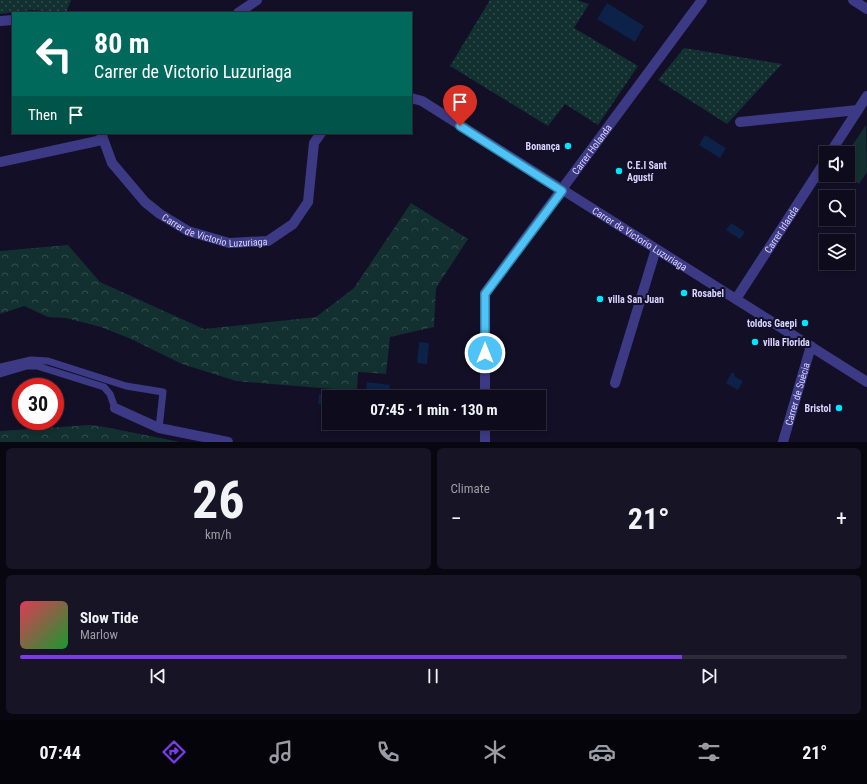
<!DOCTYPE html>
<html lang="en">
<head>
<meta charset="utf-8">
<style>
	body { margin:0; font-family:"Roboto Condensed",sans-serif; background:#171425; color:#f1f3f6; height:100vh; display:flex; flex-direction:column; font-size:15px; white-space:nowrap }
	* { box-sizing:border-box; margin:0 }
	p { font-size:13px; color:#9b9ba3 }
	.icon { flex:none; width:22px; height:22px; fill:none; stroke:currentColor; stroke-width:2; stroke-linecap:round; stroke-linejoin:round }
	.map { position:relative; height:442px; overflow:hidden }
	.sheet { display:flex; flex-direction:column; gap:6px; padding:6px; background:#08060f; flex:1 }
	.sheet>* { flex:none }
	.top-card { position:absolute; left:12px; top:12px; width:400px; height:122px; border-radius:0px; box-shadow:0 2px 6px #0003,0 0 0 1px #2e2b3b; background:#00695c; color:#fff; overflow:hidden }
	.controls { position:absolute; left:819px; top:146px; display:grid; gap:8px }
	.controls a { display:grid; place-items:center; width:36px; height:36px; border-radius:0px; background:#0e0b1c; box-shadow:0 2px 6px #0003,0 0 0 1px #2e2b3b; font-size:20px }
	.speed { position:absolute; left:12px; top:378px; display:flex; gap:8px; font-size:20px; font-weight:700; text-align:center }
	.speed>* { display:grid; place-content:center; width:52px; height:52px; border-radius:50%; background:#0e0b1c; box-shadow:0 2px 6px #0003,0 0 0 1px #2e2b3b; line-height:1 }
	.speed .limit { border:6px solid #d22; background:#fff; color:#111 }
	.pin { position:absolute; display:grid; place-items:center; width:34px; height:34px; color:#fff; margin:-41px -17px; border-radius:50% 50% 50% 0; rotate:-45deg; box-shadow:0 0 4px #0007 }
	.pin .icon { rotate:45deg }
	.me { position:absolute; width:44px; margin:-22px; rotate:0deg; stroke-linejoin:round; filter:drop-shadow(0 0 3px #0008) }
	.turn { display:flex; align-items:center; gap:14px; height:84px; padding:0 16px; font-size:18px }
	.turn .icon { width:52px; height:52px; stroke-width:2.5 }
	.turn b { display:block; font-size:28px; line-height:34px }
	.then { display:flex; align-items:center; height:38px; padding:0 16px; background:#0003; gap:8px; font-size:15px }
	.big { font-size:30px; font-weight:700; line-height:1.1 }
	.sheet .card { flex:1; display:flex; flex-direction:column; justify-content:center; gap:6px; min-width:0; padding:0 14px; border-radius:6px; background:#171425 }
	.sheet .dial { align-items:center; gap:0 }
	.dial b { font-size:52px; line-height:1 }
	.song { display:flex; align-items:center; gap:12px }
	.cover { width:48px; height:48px; border-radius:6px; background:linear-gradient(135deg,hsl(350 70% 55%),hsl(130 70% 35%)) }
	.played { height:4px; border-radius:2px; background:linear-gradient(90deg,#7c3aed 80%,#2e2b3b 80%) }
	.keys { display:flex; justify-content:space-around; direction:ltr }
	.heat { display:flex; justify-content:space-between; align-items:center; font-size:22px; direction:ltr }
	.sheet .tiles { flex:1; display:grid; gap:6px; grid-template-columns:1fr 1fr }
	.card:last-child { grid-column:span 2 }
	.trip { position:absolute; left:322px; top:390px; width:224px; height:40px; border-radius:0px; background:#0e0b1c; box-shadow:0 2px 6px #0003,0 0 0 1px #2e2b3b; font-weight:700; line-height:40px; text-align:center }
	.tab-bar { display:flex; height:64px; justify-content:space-around; align-items:center; background:#06040b; color:#9b9ba3 }
	.tab-bar .icon { width:28px; height:28px }
	.tab-bar .current { color:#7c3aed }
	.tab-bar b { font-size:18px; color:#f1f3f6 }
	.map>svg:first-child { display:block }
	.green { fill:url(#green-dots) }
	.forest { fill:url(#forest-crowns) }
	.pitch { fill:#12302f }
	.water { fill:#0c2248 }
	.lines { fill:none; stroke-linecap:round; stroke-linejoin:round }
	.lane { stroke:#3d3a85; stroke-width:7 }
	.street { stroke:#3d3a85; stroke-width:10 }
	.route-casing { stroke:#337fa1; stroke-width:10 }
	.route { stroke:#4fc3f7; stroke-width:7 }
	.poi-dot { fill:#00e5ff; stroke:#130f26; stroke-width:1.5 }
	.labels { text-anchor:middle; dominant-baseline:central; stroke-width:4; stroke-linejoin:round; paint-order:stroke }
	.poi-label { font-size:10px; font-weight:bold; fill:#d9d4ff; stroke:#130f26; text-anchor:start }
	.street-label { font-size:10px; fill:#d9d4ff; stroke:#130f26 }
</style>
</head>
<body>
<div class="map">
<svg width="867" height="442" viewBox="0 0 867 442">
	<defs>
		<pattern id="green-dots" width="8" height="8" patternUnits="userSpaceOnUse"><rect width="8" height="8" fill="#12302f"/><path d="M2 2h.1M6 6h.1" fill="none" stroke="#344d4e" stroke-width="1.8" stroke-linecap="round"/></pattern>
		<pattern id="forest-crowns" width="20" height="18" patternUnits="userSpaceOnUse"><rect width="20" height="18" fill="#12302f"/><path d="M2 6a3 3 0 1 1 6 0M12 15a3 3 0 1 1 6 0" fill="none" stroke="#344d4e"/></pattern>
	</defs>
	<rect width="100%" height="100%" fill="#130f26"/>
	<!-- green -->
	<path class="green" d="M0 0H71L66 13 32 10 0 14Z
		M490 0H577L589 4 574 28 638 66 598 125 565 104 548 126 450 66Z
		M684 48 782 64 727 124 658 80Z"/>
	<!-- forest -->
	<path class="forest" d="M411 203 468 239 436 288 434 327 390 337 386 374 358 372 357 391 236 381 182 364 131 339 101 327 66 318 48 317 24 306 0 314V251L68 245 100 282 204 329 316 317 354 288Z
		M90 425 105 427 180 442H0V431Z"/>
	<!-- pitch -->
	<path class="pitch" d="M866 125 867 172 859 184 845 175H848L847 153Z"/>
	<!-- water -->
	<path class="water" d="M607 3 644 26 635 42 597 19Z
		M705 135 726 148 720 158 699 145Z
		M731 223 745 232 740 239 726 230Z
		M419 342 429 343 427 364 417 363Z
		M732 372 735 374 734 376 743 381 738 390 726 383Z
		M367 382 390 385 389 394 366 391Z
		M319 394 337 397H329V406L318 404Z"/>
	<g class="lines">
		<!-- lane -->
		<path class="lane" d="M0 367 31 360 48 361 126 386 163 392 159 428
			M0 374 27 366H37L104 387 110 394 115 408"/>
		<!-- street -->
		<g class="street">
			<path d="M853 0 867 9"/>
			<path d="M238 13 257 0"/>
			<path d="M0 21 13 20"/>
			<path id="s1" d="M411 98 422 101 867 382"/>
			<path d="M740 122 858 110"/>
			<path id="s2" d="M101 133 112 163 145 202 160 214 188 231 229 243 268 241 293 224 308 202 314 143 321 133"/>
			<path d="M830 153 867 96"/>
			<path d="M0 162 102 140"/>
			<path id="s3" d="M736 299 826 160"/>
			<path d="M615 383 656 249"/>
			<path id="s4" d="M485 397V293L702 0"/>
			<path d="M115 408 159 428 228 442"/>
			<path d="M485 442V423"/>
			<path id="s5" d="M783 442 811 346"/>
		</g>
	</g>
	<g class="lines">
		<defs>
			<path id="route" d="M460 126 562 191 485 294V353"/>
		</defs>
		<!-- route casing -->
		<use href="#route" class="route-casing"/>
		<!-- route -->
		<use href="#route" class="route"/>
	</g>
	<!-- markers -->
	<g class="poi-dot">
		<circle cx="568" cy="146" r="4"/>
		<circle cx="619" cy="171" r="4"/>
		<circle cx="684" cy="293" r="4"/>
		<circle cx="600" cy="299" r="4"/>
		<circle cx="805" cy="323" r="4"/>
		<circle cx="755" cy="342" r="4"/>
		<circle cx="839" cy="408" r="4"/>
	</g>
	<g class="labels">
		<!-- poi labels -->
		<g class="poi-label">
			<text x="560" y="146" text-anchor="end">Bonança</text>
			<text x="627" y="165">C.E.I Sant<tspan x="627" dy="12">Agustí</tspan></text>
			<text x="692" y="293">Rosabel</text>
			<text x="608" y="299">villa San Juan</text>
			<text x="797" y="323" text-anchor="end">toldos Gaepi</text>
			<text x="763" y="342">villa Florida</text>
			<text x="831" y="408" text-anchor="end">Bristol</text>
		</g>
		<!-- street labels -->
		<g class="street-label">
			<text stroke="none"><textPath href="#s4" startOffset="283">Carrer Holanda</textPath></text>
			<text stroke="none"><textPath href="#s2" startOffset="161">Carrer de Victorio Luzuriaga</textPath></text>
			<text stroke="none"><textPath href="#s3" startOffset="83">Carrer Irlanda</textPath></text>
			<text stroke="none"><textPath href="#s1" startOffset="269">Carrer de Victorio Luzuriaga</textPath></text>
			<text stroke="none"><textPath href="#s5" startOffset="50">Carrer de Suècia</textPath></text>
		</g>
	</g>
</svg>
<div class="controls">
<a><svg class="icon" aria-label="sound" viewBox="0 0 24 24"><path d="M4 9h4l5-4v14l-5-4H4zM17 9q2 3 0 6"/></svg></a>
<a><svg class="icon" aria-label="search" viewBox="0 0 24 24"><circle cx="10" cy="10" r="6"/><path d="M15 15l6 6"/></svg></a>
<a><svg class="icon" aria-label="layers" viewBox="0 0 24 24"><path d="M12 4l9 5-9 5-9-5zM3 14l9 5 9-5"/></svg></a>
</div>
<div class="speed"><div class="limit">30</div></div>
<div class="pin" style="left:460px;top:126px;background:#d93025"><svg class="icon" aria-label="arrive" viewBox="0 0 24 24"><path d="M6 21V4h12l-3 4 3 4H6"/></svg></div>
<svg class="me" style="left:485px;top:353px" viewBox="-20 -20 40 40"><circle r="17" fill="#4fc3f7" stroke="#fff" stroke-width="3"/><path d="M0-11L8 9 0 5-8 9z" fill="#fff"/></svg>
<div class="trip">07:45 · 1 min · 130 m</div>
<div class="top-card">
<div class="turn"><svg class="icon" aria-label="left" viewBox="0 0 24 24"><path d="M17 20v-9H6M10 6l-5 5 5 5"/></svg><div><b>80 m</b>Carrer de Victorio Luzuriaga</div></div>
<div class="then">Then<svg class="icon" aria-label="arrive" viewBox="0 0 24 24"><path d="M6 21V4h12l-3 4 3 4H6"/></svg></div>
</div>
</div>
<section class="sheet">
<div class="tiles">
<div class="card dial"><b>26</b><p>km/h</p></div>
<div class="card"><p>Climate</p>
<div class="heat"><a>−</a><b class="big">21°</b><a>+</a></div>
</div>
<div class="card">
<div class="song"><i class="cover"></i><div><b>Slow Tide</b><p>Marlow</p></div></div>
<div class="played"></div>
<div class="keys"><svg class="icon" aria-label="previous" viewBox="0 0 24 24"><path d="M18 5L8 12l10 7zM5 5v14"/></svg><svg class="icon" aria-label="pause" viewBox="0 0 24 24"><path d="M8 5v14M16 5v14"/></svg><svg class="icon" aria-label="next" viewBox="0 0 24 24"><path d="M6 5l10 7-10 7zM19 5v14"/></svg></div>
</div>
</div>
</section>
<nav class="tab-bar">
<b>07:44</b>
<svg class="icon current" aria-label="directions" viewBox="0 0 24 24"><path d="M12 3l9 9-9 9-9-9zM9 14v-3h6M13 9l2 2-2 2"/></svg>
<svg class="icon" aria-label="music" viewBox="0 0 24 24"><path d="M9 18V5l10-2v13"/><circle cx="6" cy="18" r="3"/><circle cx="16" cy="16" r="3"/></svg>
<svg class="icon" aria-label="phone" viewBox="0 0 24 24"><path d="M5 4h4l2 5-3 2q2 4 5 5l2-3 5 2v4C11 20 4 13 5 4z"/></svg>
<svg class="icon" aria-label="climate" viewBox="0 0 24 24"><path d="M12 3v18M4 7l16 10M4 17L20 7"/></svg>
<svg class="icon" aria-label="car" viewBox="0 0 24 24"><path d="M5 17H2v-5l4-1 3-4h7l3 4 3 1v5h-3M9 17h6M6 11h13"/><circle cx="7" cy="17" r="2"/><circle cx="17" cy="17" r="2"/></svg>
<svg class="icon" aria-label="filters" viewBox="0 0 24 24"><path d="M4 7h16M4 17h16"/><circle cx="9" cy="7" r="2"/><circle cx="15" cy="17" r="2"/></svg>
<b>21°</b>
</nav>
</body>
</html>
